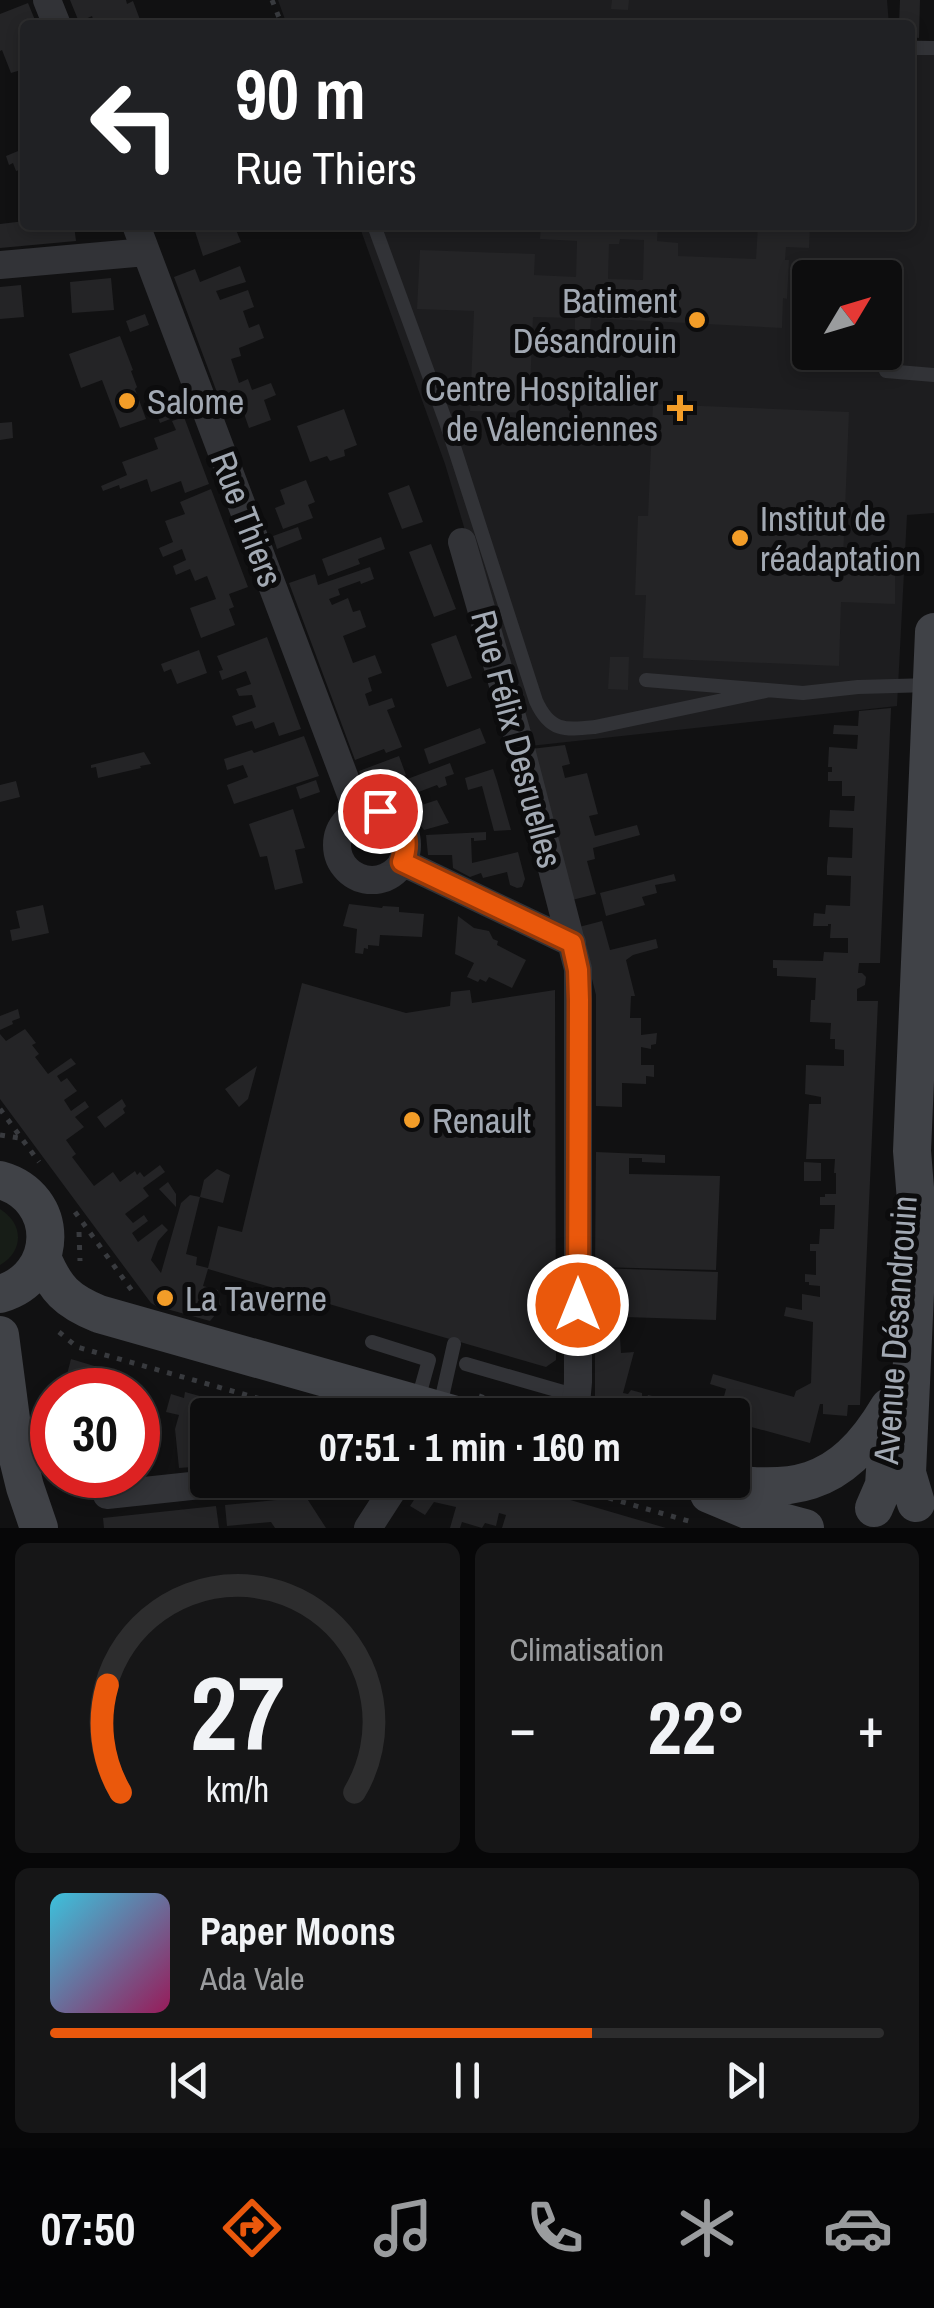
<!DOCTYPE html>
<html lang="fr">
<head>
<meta charset="utf-8">
<style>
	body { margin:0; font-family:"Archivo Narrow",sans-serif; background:#161617; color:#f1f3f6; height:100vh; display:flex; flex-direction:column; font-size:38px; white-space:nowrap }
	* { box-sizing:border-box; margin:0 }
	p { font-size:32px; color:#9a9c9e }
	.icon { flex:none; width:55px; height:55px; fill:none; stroke:currentColor; stroke-width:2; stroke-linecap:round; stroke-linejoin:round }
	.map { position:relative; height:1528px; overflow:hidden }
	.panel { display:flex; flex-direction:column; gap:15px; padding:15px; background:#070708; flex:1 }
	.panel>* { flex:none }
	.top-card { position:absolute; left:20px; top:20px; width:895px; height:210px; border-radius:10px; box-shadow:0 5px 15px #0003,0 0 0 2px #2d2d2e; background:#202124; color:#fff; overflow:hidden }
	.needle { width:65px; rotate:52deg }
	.buttons { position:absolute; left:792px; top:260px; display:grid; gap:20px }
	.buttons a { display:grid; place-items:center; width:110px; height:110px; border-radius:10px; background:#0d0d0e; box-shadow:0 5px 15px #0003,0 0 0 2px #2d2d2e; font-size:50px }
	.speed { position:absolute; left:30px; top:1368px; display:flex; gap:20px; font-size:50px; font-weight:700; text-align:center }
	.speed>* { display:grid; place-content:center; width:130px; height:130px; border-radius:50%; background:#0d0d0e; box-shadow:0 5px 15px #0003,0 0 0 2px #2d2d2e; line-height:1 }
	.speed .limit { border:15px solid #d22; background:#fff; color:#111 }
	.pin { position:absolute; display:grid; place-items:center; width:85px; height:85px; color:#fff; margin:-42px; border:5px solid #fff; border-radius:50%; box-shadow:0 2px 10px #0007 }
	.me { position:absolute; width:110px; margin:-55px; rotate:0deg; stroke-linejoin:round; filter:drop-shadow(0 0 8px #0008) }
	.turn { display:flex; align-items:center; gap:35px; height:210px; padding:0 50px; font-size:45px }
	.turn .icon { width:130px; height:130px; stroke-width:2.5 }
	.turn b { display:block; font-size:70px; line-height:85px }
	.big { font-size:75px; font-weight:700; line-height:1.1 }
	.panel .widget { flex:1; display:flex; flex-direction:column; justify-content:center; gap:15px; min-width:0; padding:0 35px; border-radius:15px; background:#161617 }
	.panel .dial { align-items:center; gap:0 }
	.dial svg { height:260px; overflow:visible; fill:none; stroke:#2d2d2e; stroke-width:7; stroke-linecap:round; text-anchor:middle }
	.dial text { fill:#f1f3f6; stroke:none }
	.song { display:flex; align-items:center; gap:30px }
	.cover { width:120px; height:120px; border-radius:15px; background:linear-gradient(135deg,hsl(190 70% 55%),hsl(330 70% 35%)) }
	.played { height:10px; border-radius:5px; background:linear-gradient(90deg,#ea580c 65%,#2d2d2e 65%) }
	.keys { display:flex; justify-content:space-around; direction:ltr }
	.heat { display:flex; justify-content:space-between; align-items:center; font-size:55px; direction:ltr }
	.panel .tiles { flex:1; display:grid; gap:15px; grid-template-columns:1fr 1fr }
	.widget:last-child { grid-column:span 2 }
	.trip { position:absolute; left:190px; top:1398px; width:560px; height:100px; border-radius:10px; background:#0d0d0e; box-shadow:0 5px 15px #0003,0 0 0 2px #2d2d2e; font-weight:700; line-height:100px; text-align:center }
	.menu { display:flex; height:160px; justify-content:space-around; align-items:center; background:#050506; color:#9a9c9e }
	.menu .icon { width:70px; height:70px }
	.menu .active { color:#ea580c }
	.menu b { font-size:45px; color:#f1f3f6 }
	.map>svg:first-child { display:block }
	.built { fill:#1d1d1f; fill-rule:evenodd }
	.green { fill:#171d17 }
	.building { fill:#242426; fill-rule:evenodd }
	.lines { fill:none; stroke-linecap:round; stroke-linejoin:round }
	.path { stroke:#383a3e; stroke-width:5; stroke-dasharray:5 8; stroke-linecap:butt }
	.lane { stroke:#323337; stroke-width:14 }
	.street { stroke:#323337; stroke-width:28 }
	.secondary { stroke:#404247; stroke-width:38 }
	.route-casing { stroke:#983908; stroke-width:25 }
	.route { stroke:#ea580c; stroke-width:18 }
	.poi-dot { fill:#f39d28; stroke:#0c0c0d; stroke-width:4 }
	.labels { text-anchor:middle; dominant-baseline:central; stroke-width:10; stroke-linejoin:round; paint-order:stroke }
	.poi-label { font-size:35px; fill:#a2a9b3; stroke:#0c0c0d; text-anchor:start }
	.street-label { font-size:35px; fill:#a2a9b3; stroke:#0c0c0d }
</style>
</head>
<body>
<div class="map">
<svg width="934" height="1528" viewBox="0 0 934 1528">
	<rect width="100%" height="100%" fill="#111112"/>
	<!-- built -->
	<path class="built" d="M278 0H887L889 25H287Z
		M910 40 934 41V513L907 515 897 706 530 746 445 464 359 225H910ZM810 278H885V352H810Z"/>
	<!-- green -->
	<path class="green" d="M0 1209C24 1224 24 1251 0 1265Z"/>
	<!-- building -->
	<path class="building" d="M70 0H126L127 4 133 1 142 25H95L92 16 79 22Z
		M612 0H629L628 10 611 9Z
		M900 0H920L919 38 910 37V25H899Z
		M28 3 37 25H25V79L21 70 11 73 2 50 0 51V14Z
		M23 149 25 168 16 171 13 163 9 165 6 156Z
		M25 221V225H74L76 241 0 248V224Z
		M193 225H234L241 242 203 256Z
		M541 225H658L657 241 678 243V256L756 259 758 225H810L809 248 786 247 785 260H789L787 299 783 298 782 328 591 318 590 332H575V318L533 317 529 413 470 411 474 311 417 309 420 250 535 254 534 275 576 277 577 241 540 239ZM620 239 644 240 643 280 608 279 609 244H619Z
		M240 266 246 282 216 291 220 300 248 290 254 307 243 311 249 328 259 324 264 338 239 348 241 356 231 359 239 383 248 379 252 390 271 383 276 395 264 400 271 420 249 428 242 408 225 414 174 277 195 269 200 282Z
		M111 278 114 310 72 313 70 282Z
		M21 285 24 317 0 319V287Z
		M145 314 149 325 130 332 126 321Z
		M120 336 133 370 131 371 137 387 135 389 146 419 120 428 102 380 81 388 69 354Z
		M653 404 849 412 843 559 895 562V604L841 602 839 666 643 658 646 595H635L638 516H648Z
		M180 406 183 414 160 423 157 415Z
		M344 409 357 445 344 450 345 456 330 461 327 456 310 462 297 426Z
		M184 417 209 484 185 493 181 481 151 492 147 479 120 489 119 485 103 491 101 486 127 475 122 462 158 449 154 438 176 430 172 421Z
		M12 422 13 438 0 440V423Z
		M306 480 315 502 308 505 313 518 283 529 275 508 285 504 280 490Z
		M409 485 423 522 402 529 388 493Z
		M211 489 248 587 229 594 234 607 229 609 235 625 201 638 190 608 216 599 207 576 195 581 190 569 176 575 173 566 186 560 182 549 163 557 159 548 173 542 165 521 185 514 180 502Z
		M298 527 302 539 277 549 273 536Z
		M381 537 385 549 358 559 360 564 328 576 322 559Z
		M431 544 456 609 434 617 409 552Z
		M370 567 374 579 361 584 360 581 338 589 340 595 329 599 332 605 348 598 353 612 360 610 366 627 343 636 353 663 375 655 382 673 368 678 372 691 365 694 369 706 392 698 395 707 387 710 402 747 386 753 384 749 355 760 289 583 315 574 318 585Z
		M456 635 472 678 447 687 431 644Z
		M267 637 301 729 279 736 274 722 255 729 252 721 236 726 232 716 256 707 252 695 239 696 236 689 251 684 246 671 222 680 219 671 223 670 217 656Z
		M199 650 207 673 177 684 171 669 164 672 161 664Z
		M610 657H629L628 690 608 689Z
		M891 708 880 963H859L858 973H862L866 977 865 985 857 989V1001H878L860 1405H848L847 1416 823 1414V1404H820L810 1443 737 1423 736 1426 732 1425V1415H719L726 1389 710 1384 713 1374 794 1397 796 1391 811 1383 813 1322 784 1316 786 1307 802 1310V1294L820 1297V1286L809 1285V1282H805V1274L816 1275V1251H810V1244H819L820 1229H834L835 1205H820V1197H825V1194H836V1173H834L835 1159H806L809 1104H821V1097L805 1094 806 1065 844 1066V1050L835 1049V1039H830L831 1023 810 1022 811 1000H815L816 978 777 976V968H773V960L823 961 824 952 848 953V938H830L831 924H828V926H813L814 913 825 914 826 905 850 906 851 876 827 875V866L828 857 852 858 853 828 829 827 830 810 854 811 855 796H842V781H828V772H832V767H828L829 747 857 749 858 735 833 734 834 725 858 726 859 711Z
		M480 728 486 743 429 764 424 749Z
		M304 736 319 776 234 804 227 785 248 777 243 765 227 770 224 759 252 750 254 753Z
		M565 745 570 764 562 766 565 778 587 773 598 814 589 816 595 836 637 825 640 835 593 848 595 859 587 861 596 894 572 900 531 749Z
		M144 752 151 764 140 766 141 768 98 778 96 767 91 768V765Z
		M399 756 406 775 366 790 359 771Z
		M450 763 454 774 445 777 447 785 439 788 437 785 408 796 402 781Z
		M493 769 497 781 511 830 494 831 482 786 468 790 465 778Z
		M316 780 320 792 300 799 296 787Z
		M16 781 20 797 0 802V785Z
		M437 800 449 823 424 830 409 809Z
		M293 809 305 848 295 850 303 883 275 890 267 856 260 857 249 824Z
		M486 832V840L474 841V838H471L472 863 518 852 525 879 522 887 517 888 510 885 507 872 483 878 481 873 470 877 453 868 452 855H428L426 835Z
		M674 874 676 881 655 885 657 893 642 897 645 905 606 916 600 893Z
		M349 904 382 908 383 906 399 907V912L424 914 422 937 380 935 379 946 368 945V949L364 948 363 954 355 953 357 929 343 926Z
		M43 905 49 933 12 941 10 930 20 928 16 911Z
		M458 916 474 928 489 931 493 939 498 941 497 945 526 960 512 988 489 977 486 982 480 979 478 982 467 977 474 963 455 954Z
		M602 921 610 950 656 939 658 948 633 955 626 960 635 996H631L630 1018H641V1035L657 1033 656 1044 651 1045V1049L641 1047V1065H654V1077L646 1076V1084L622 1083V1107L596 1106V995L579 927Z
		M302 983 406 1013 450 1006 451 992 470 990 472 1003 555 990 556 1360 546 1367 208 1269 203 1286 218 1290 221 1308 210 1321 156 1306 151 1303 0 1099V1034L6 1041 25 1029 36 1043 32 1045 39 1054 35 1057 48 1074 71 1058 76 1064 57 1076 61 1082 67 1078 77 1091 64 1100 71 1111 85 1101 89 1107 75 1117 84 1127 66 1140 76 1154 72 1157 94 1186 113 1172 120 1182 135 1171 137 1175 140 1172 144 1177 160 1165 165 1172 143 1188 149 1196 125 1214 133 1223 144 1215 148 1221 132 1233 138 1242 162 1224 168 1230 158 1241 151 1260 161 1273 181 1203 190 1195 200 1197 186 1254 197 1257 196 1265 208 1268 218 1226 242 1232Z
		M18 1009 20 1018 12 1021 13 1024 0 1030V1016Z
		M257 1066 248 1099 239 1107 225 1089Z
		M122 1099 126 1106 123 1109 125 1113 105 1128 97 1117Z
		M596 1152 665 1155V1163L642 1162V1158H629V1174L720 1176 716 1270 595 1267Z
		M804 1162 821 1163V1181H804Z
		M217 1169 230 1175 223 1203 200 1197 204 1180Z
		M168 1182 176 1194V1207L159 1189Z
		M596 1268 718 1272 716 1320 595 1316Z
		M595 1320H619L621 1353 634 1352 623 1393 628 1394 631 1390 642 1393V1397L647 1398 648 1395 673 1401 670 1408 684 1412 687 1405 696 1408 694 1415H595Z
		M71 1359 111 1371 107 1385 118 1390H63Z
		M185 1392 265 1414V1415H208V1465L204 1466 203 1451 190 1449 192 1467 179 1468 175 1429 179 1415 166 1412 171 1394 184 1398Z
		M427 1480H502L666 1528H502L506 1515 499 1513 496 1526 485 1523 482 1528 462 1522 460 1528H450L456 1507 434 1502 425 1515 410 1506Z
		M306 1497 326 1528H275L271 1522 227 1526 225 1505Z
		M216 1506 219 1528H104L103 1518Z"/>
	<g class="lines">
		<!-- path -->
		<path class="path" d="M272 0 282 25
			M0 1109 39 1162
			M0 1135 19 1138
			M75 1212 133 1292
			M79 1232 80 1261
			M59 1332 77 1347 317 1415
			M479 1396 538 1415
			M546 1480 692 1522"/>
		<!-- lane -->
		<path class="lane" d="M910 48H934
			M375 228 446 422 536 701C550 732 565 730 595 727L766 691
			M886 371 934 375
			M646 680 803 693 858 687 931 685
			M372 1342 429 1360 417 1403
			M466 1364 577 1396
			M440 1406 454 1344"/>
		<!-- street -->
		<path class="street" d="M47 0 57 25
			M136 225 358 813
			M0 265 146 252
			M462 542 517 734 578 969V1382L575 1415
			M337 845a35 35 0 1 1 70 0a35 35 0 1 1-70 0Z
			M402 862 572 943
			M107 1495 247 1480
			M368 1528 399 1480"/>
		<!-- secondary -->
		<path class="secondary" d="M0 1180C61 1197 60 1277 0 1294
			M42 1257C55 1289 67 1301 99 1314L456 1415
			M0 1335 14 1442 25 1487 39 1528
			M702 1480C792 1494 839 1491 889 1407
			M709 1494 764 1517 805 1528
			M916 1503 907 1473 918 1225 912 1151 934 632
			M874 1508 884 1485 887 1441"/>
	</g>
	<g class="lines">
		<defs>
			<path id="route" d="M380 811C403 820 411 838 402 862L572 943 578 970 579 1000 578 1305"/>
		</defs>
		<!-- route casing -->
		<use href="#route" class="route-casing"/>
		<!-- route -->
		<use href="#route" class="route"/>
	</g>
	<!-- markers -->
	<g class="poi-dot">
		<circle cx="697" cy="320" r="10"/>
		<circle cx="127" cy="401" r="10"/>
		<path d="M675 393h10v10h10v10h-10v10h-10v-10h-10v-10h10z"/>
		<circle cx="740" cy="538" r="10"/>
		<circle cx="412" cy="1120" r="10"/>
		<circle cx="165" cy="1298" r="10"/>
	</g>
	<g class="labels">
		<!-- poi labels -->
		<g class="poi-label">
			<text x="677" y="300" text-anchor="end">Batiment<tspan x="677" dy="40">Désandrouin</tspan></text>
			<text x="658" y="388" text-anchor="end">Centre Hospitalier<tspan x="658" dy="40">de Valenciennes</tspan></text>
			<text x="147" y="401">Salome</text>
			<text x="760" y="518">Institut de<tspan x="760" dy="40">réadaptation</tspan></text>
			<text x="432" y="1120">Renault</text>
			<text x="185" y="1298">La Taverne</text>
		</g>
		<!-- street labels -->
		<g class="street-label">
			<text transform="translate(247 519) rotate(69)">Rue Thiers</text>
			<text transform="translate(517 739) rotate(75)">Rue Félix Desruelles</text>
			<text transform="translate(895 1330) rotate(-86)">Avenue Désandrouin</text>
		</g>
	</g>
</svg>
<div class="buttons">
<a><svg class="needle" viewBox="-14 -14 28 28"><path d="M0-13l5 13h-10z" fill="#e53935"/><path d="M0 13l5-13h-10z" fill="#9a9c9e"/></svg></a>
</div>
<div class="speed"><div class="limit">30</div></div>
<div class="pin" style="left:380px;top:811px;background:#d93025"><svg class="icon" aria-label="arrive" viewBox="0 0 24 24"><path d="M6 21V4h12l-3 4 3 4H6"/></svg></div>
<svg class="me" style="left:578px;top:1305px" viewBox="-20 -20 40 40"><circle r="17" fill="#ea580c" stroke="#fff" stroke-width="3"/><path d="M0-11L8 9 0 5-8 9z" fill="#fff"/></svg>
<div class="trip">07:51 · 1 min · 160 m</div>
<div class="top-card">
<div class="turn"><svg class="icon" aria-label="left" viewBox="0 0 24 24"><path d="M17 20v-9H6M10 6l-5 5 5 5"/></svg><div><b>90 m</b>Rue Thiers</div></div>
</div>
</div>
<section class="panel">
<div class="tiles">
<div class="widget dial"><svg viewBox="0 0 100 80">
<path d="M14 69A42 42 0 1 1 86 69"/>
<path d="M14 69A42 42 0 0 1 10 36" stroke="#ea580c"/>
<text x="50" y="56" font-size="32" font-weight="700">27</text>
<text x="50" y="72" font-size="11">km/h</text>
</svg></div>
<div class="widget"><p>Climatisation</p>
<div class="heat"><a>−</a><b class="big">22°</b><a>+</a></div>
</div>
<div class="widget">
<div class="song"><i class="cover"></i><div><b>Paper Moons</b><p>Ada Vale</p></div></div>
<div class="played"></div>
<div class="keys"><svg class="icon" aria-label="previous" viewBox="0 0 24 24"><path d="M18 5L8 12l10 7zM5 5v14"/></svg><svg class="icon" aria-label="pause" viewBox="0 0 24 24"><path d="M8 5v14M16 5v14"/></svg><svg class="icon" aria-label="next" viewBox="0 0 24 24"><path d="M6 5l10 7-10 7zM19 5v14"/></svg></div>
</div>
</div>
</section>
<nav class="menu">
<b>07:50</b>
<svg class="icon active" aria-label="directions" viewBox="0 0 24 24"><path d="M12 3l9 9-9 9-9-9zM9 14v-3h6M13 9l2 2-2 2"/></svg>
<svg class="icon" aria-label="music" viewBox="0 0 24 24"><path d="M9 18V5l10-2v13"/><circle cx="6" cy="18" r="3"/><circle cx="16" cy="16" r="3"/></svg>
<svg class="icon" aria-label="phone" viewBox="0 0 24 24"><path d="M5 4h4l2 5-3 2q2 4 5 5l2-3 5 2v4C11 20 4 13 5 4z"/></svg>
<svg class="icon" aria-label="climate" viewBox="0 0 24 24"><path d="M12 3v18M4 7l16 10M4 17L20 7"/></svg>
<svg class="icon" aria-label="car" viewBox="0 0 24 24"><path d="M5 17H2v-5l4-1 3-4h7l3 4 3 1v5h-3M9 17h6M6 11h13"/><circle cx="7" cy="17" r="2"/><circle cx="17" cy="17" r="2"/></svg>
</nav>
</body>
</html>
